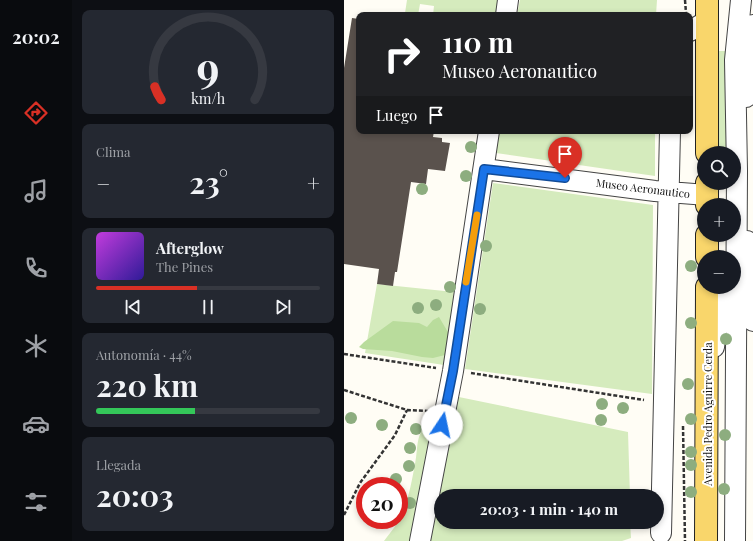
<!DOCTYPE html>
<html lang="es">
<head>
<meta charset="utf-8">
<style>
	body { margin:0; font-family:"Playfair Display",serif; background:#242831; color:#f1f3f6; height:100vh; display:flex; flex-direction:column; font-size:15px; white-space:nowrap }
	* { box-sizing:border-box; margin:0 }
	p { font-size:13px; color:#9ea1a6 }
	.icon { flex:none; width:22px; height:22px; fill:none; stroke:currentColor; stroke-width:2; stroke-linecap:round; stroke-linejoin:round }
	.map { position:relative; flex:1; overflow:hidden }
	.panel { display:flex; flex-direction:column; gap:10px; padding:10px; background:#0d0f14; width:272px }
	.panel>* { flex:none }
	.top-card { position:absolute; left:12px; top:12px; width:337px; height:122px; border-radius:8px; box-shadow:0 2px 6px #0003; background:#202124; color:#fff; overflow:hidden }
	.controls { position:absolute; left:353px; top:146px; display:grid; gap:8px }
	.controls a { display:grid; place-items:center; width:44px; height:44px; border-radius:50%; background:#171b24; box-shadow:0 2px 6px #0003; font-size:20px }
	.speed { position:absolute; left:12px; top:477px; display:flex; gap:8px; font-size:20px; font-weight:700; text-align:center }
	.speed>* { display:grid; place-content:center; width:52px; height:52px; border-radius:50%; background:#171b24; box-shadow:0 2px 6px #0003; line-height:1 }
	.speed .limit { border:6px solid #d22; background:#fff; color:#111 }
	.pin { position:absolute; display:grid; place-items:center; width:34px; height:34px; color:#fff; margin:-41px -17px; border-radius:50% 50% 50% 0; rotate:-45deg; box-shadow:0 0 4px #0007 }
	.pin .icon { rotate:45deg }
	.me { position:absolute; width:44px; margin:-22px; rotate:11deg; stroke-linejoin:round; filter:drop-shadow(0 0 3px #0008) }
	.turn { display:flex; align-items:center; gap:14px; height:84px; padding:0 20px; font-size:18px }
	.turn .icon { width:52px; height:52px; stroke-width:2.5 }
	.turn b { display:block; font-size:28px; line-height:34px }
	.then { display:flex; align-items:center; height:38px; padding:0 20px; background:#0003; gap:8px; font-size:15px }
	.big { font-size:30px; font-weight:700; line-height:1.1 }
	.panel .card { flex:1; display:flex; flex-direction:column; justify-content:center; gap:6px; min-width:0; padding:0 14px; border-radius:8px; background:#242831 }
	.panel .dial { align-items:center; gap:0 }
	.dial svg { height:104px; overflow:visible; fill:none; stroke:#363941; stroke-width:7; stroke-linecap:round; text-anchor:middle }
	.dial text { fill:#f1f3f6; stroke:none }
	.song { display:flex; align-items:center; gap:12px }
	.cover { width:48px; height:48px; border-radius:6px; background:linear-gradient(135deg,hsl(290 70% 55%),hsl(250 70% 35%)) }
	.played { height:4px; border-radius:2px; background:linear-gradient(90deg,#d93025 45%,#363941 45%) }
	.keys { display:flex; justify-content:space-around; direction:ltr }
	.heat { display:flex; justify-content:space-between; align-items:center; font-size:22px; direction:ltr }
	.charge { height:6px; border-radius:3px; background:linear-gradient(90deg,#34c759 44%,#363941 0) }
	.trip { position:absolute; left:90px; top:489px; width:230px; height:40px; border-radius:20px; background:#171b24; box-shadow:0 2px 6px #0003; font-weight:700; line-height:40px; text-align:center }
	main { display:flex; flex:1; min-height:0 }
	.dock { display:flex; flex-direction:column; width:72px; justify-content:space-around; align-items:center; background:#090b0e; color:#9ea1a6 }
	.dock .icon { width:28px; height:28px }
	.dock .current { color:#d93025 }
	.dock b { font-size:18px; color:#f1f3f6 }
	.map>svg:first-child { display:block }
	.green { fill:#d5ebbd }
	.forest { fill:#b9dc9c }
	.building { fill:#5a524d }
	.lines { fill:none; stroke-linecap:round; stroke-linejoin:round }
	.minor-casing { stroke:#444; stroke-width:22 }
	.major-casing { stroke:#222; stroke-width:24 }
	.path { stroke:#333; stroke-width:2.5; stroke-dasharray:4 2; stroke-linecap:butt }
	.minor { stroke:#fff; stroke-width:20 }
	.major { stroke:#f9d66b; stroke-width:22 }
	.tree { fill:#8dad7f }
	.route-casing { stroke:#114b97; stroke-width:10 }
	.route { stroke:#1a73e8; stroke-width:7 }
	.slow { stroke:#f59e0b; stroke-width:7 }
	.labels { text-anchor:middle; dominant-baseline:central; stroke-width:4; stroke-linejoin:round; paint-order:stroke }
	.street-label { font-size:11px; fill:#111; stroke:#fff }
</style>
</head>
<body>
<main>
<nav class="dock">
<b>20:02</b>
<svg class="icon current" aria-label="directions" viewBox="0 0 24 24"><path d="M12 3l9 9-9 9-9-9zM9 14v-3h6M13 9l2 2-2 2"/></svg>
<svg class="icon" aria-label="music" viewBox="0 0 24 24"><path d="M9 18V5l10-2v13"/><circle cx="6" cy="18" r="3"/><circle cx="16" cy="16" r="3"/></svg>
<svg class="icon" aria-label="phone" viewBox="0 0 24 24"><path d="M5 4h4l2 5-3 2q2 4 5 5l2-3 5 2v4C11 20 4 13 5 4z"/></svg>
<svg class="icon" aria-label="climate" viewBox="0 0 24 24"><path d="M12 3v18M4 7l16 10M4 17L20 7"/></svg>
<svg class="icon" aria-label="car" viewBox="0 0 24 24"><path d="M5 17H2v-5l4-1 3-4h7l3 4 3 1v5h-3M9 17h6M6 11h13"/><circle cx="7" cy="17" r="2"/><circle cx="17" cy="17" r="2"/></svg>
<svg class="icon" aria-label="filters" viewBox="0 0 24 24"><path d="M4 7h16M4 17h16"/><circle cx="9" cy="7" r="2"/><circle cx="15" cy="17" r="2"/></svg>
</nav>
<section class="panel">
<div class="card dial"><svg viewBox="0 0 100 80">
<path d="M14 69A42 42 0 1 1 86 69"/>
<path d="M14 69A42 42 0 0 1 9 59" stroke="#d93025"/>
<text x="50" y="56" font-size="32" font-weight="700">9</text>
<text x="50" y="72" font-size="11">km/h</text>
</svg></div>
<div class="card"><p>Clima</p>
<div class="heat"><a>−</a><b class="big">23°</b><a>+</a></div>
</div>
<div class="card">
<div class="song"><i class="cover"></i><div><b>Afterglow</b><p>The Pines</p></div></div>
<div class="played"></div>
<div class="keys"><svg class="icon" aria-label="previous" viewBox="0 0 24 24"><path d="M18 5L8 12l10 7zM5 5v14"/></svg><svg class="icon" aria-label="pause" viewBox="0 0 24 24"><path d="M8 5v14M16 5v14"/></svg><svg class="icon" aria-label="next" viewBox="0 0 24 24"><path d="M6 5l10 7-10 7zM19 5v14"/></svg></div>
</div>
<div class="card"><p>Autonomía · 44%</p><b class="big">220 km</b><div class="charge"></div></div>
<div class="card"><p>Llegada</p><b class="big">20:03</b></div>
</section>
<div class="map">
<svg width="409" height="541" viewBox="0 0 409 541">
	<rect width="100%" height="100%" fill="#fffdf5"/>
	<!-- green -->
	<path class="green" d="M63 0H156L154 15H89L90 6 76 4 74 15 61 13Z
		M176 0H313L312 15H173Z
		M375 51H386V153H374Z
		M155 131H311V176L152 153Z
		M149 183 309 205 308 394 121 369Z
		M33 284 110 292 100 365 21 353Z
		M110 396 284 432 286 496H97V522H286L287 538 278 541H84Z
		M88 420H92L68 541H40C47 532 55 522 59 512 65 497 68 480 71 464 75 445 70 434 88 420Z"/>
	<!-- forest -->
	<path class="forest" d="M95 317 108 339 101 355 89 358 78 357 48 351 19 349 15 347 20 342 49 321 75 323 83 327 89 320Z"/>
	<!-- building -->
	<path class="building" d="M8 18 15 19V131H90L89 137 98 138V142L106 143 101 171 84 169 82 184 67 182 53 272H51L49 286 33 284 35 269 0 264V68Z"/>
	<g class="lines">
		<defs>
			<path id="minor" d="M162 15 164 0
				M346 31 363 21
				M402 97 409 25
				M140 169 311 191 363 195
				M403 241 409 321
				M370 347 378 287
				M317 533 326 131
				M76 541 109 371 145 131
				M391 541 393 171 391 60 397 0"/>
			<path id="major" d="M363 0V153
				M363 183V205
				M363 257V235
				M362 541 363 287"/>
		</defs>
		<!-- minor casing -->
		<use href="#minor" class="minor-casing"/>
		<!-- major casing -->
		<use href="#major" class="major-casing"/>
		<!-- path -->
		<path class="path" d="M341 0 342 13
			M0 354 92 368
			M127 373 300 400
			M0 390 63 410 84 411
			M339 426 341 541
			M0 515 16 483 51 435 63 410"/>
		<!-- minor -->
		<use href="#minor" class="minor"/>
		<!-- major -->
		<use href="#major" class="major"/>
	</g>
	<!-- trees -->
	<g class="tree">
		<circle cx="127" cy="147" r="6"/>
		<circle cx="122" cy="176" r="6"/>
		<circle cx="78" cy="189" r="6"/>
		<circle cx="142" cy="246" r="6"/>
		<circle cx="347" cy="266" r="6"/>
		<circle cx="106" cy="287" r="6"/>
		<circle cx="92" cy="305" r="6"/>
		<circle cx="74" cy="308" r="6"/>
		<circle cx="136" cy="309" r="6"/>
		<circle cx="347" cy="323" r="6"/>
		<circle cx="382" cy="339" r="6"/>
		<circle cx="344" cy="384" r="6"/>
		<circle cx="258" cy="404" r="6"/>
		<circle cx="279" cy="408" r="6"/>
		<circle cx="7" cy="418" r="6"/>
		<circle cx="347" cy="419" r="6"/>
		<circle cx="257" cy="420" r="6"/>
		<circle cx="38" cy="425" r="6"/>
		<circle cx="72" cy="429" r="6"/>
		<circle cx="381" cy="435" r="6"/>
		<circle cx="66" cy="448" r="6"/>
		<circle cx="347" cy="452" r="6"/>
		<circle cx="347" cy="465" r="6"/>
		<circle cx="65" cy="466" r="6"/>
		<circle cx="52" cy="479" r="6"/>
		<circle cx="380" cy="489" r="6"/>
		<circle cx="347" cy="492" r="6"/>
		<circle cx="66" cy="503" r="6"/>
	</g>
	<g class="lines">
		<defs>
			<path id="route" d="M98 425 109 371 140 169 221 178"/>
		</defs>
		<!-- route casing -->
		<use href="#route" class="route-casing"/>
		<!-- route -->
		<use href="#route" class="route"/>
		<!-- slow -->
		<path class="slow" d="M122 282 133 215"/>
	</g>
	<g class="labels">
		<!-- street labels -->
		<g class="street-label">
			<text transform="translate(299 188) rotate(7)">Museo Aeronautico</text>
			<text transform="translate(363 414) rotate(-90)">Avenida Pedro Aguirre Cerda</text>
		</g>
	</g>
</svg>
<div class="controls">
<a><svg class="icon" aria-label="search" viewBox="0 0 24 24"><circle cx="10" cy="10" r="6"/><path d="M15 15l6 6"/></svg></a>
<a>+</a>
<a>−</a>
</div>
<div class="speed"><div class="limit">20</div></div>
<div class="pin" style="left:221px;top:178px;background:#d93025"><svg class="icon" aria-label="arrive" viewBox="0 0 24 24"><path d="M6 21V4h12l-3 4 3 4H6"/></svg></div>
<svg class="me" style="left:98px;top:425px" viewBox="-20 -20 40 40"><circle r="19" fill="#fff"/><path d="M0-13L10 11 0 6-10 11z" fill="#1a73e8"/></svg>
<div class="trip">20:03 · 1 min · 140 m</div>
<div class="top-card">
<div class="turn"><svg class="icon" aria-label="right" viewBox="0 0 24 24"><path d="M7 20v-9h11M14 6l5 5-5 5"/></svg><div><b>110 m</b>Museo Aeronautico</div></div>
<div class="then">Luego<svg class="icon" aria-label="arrive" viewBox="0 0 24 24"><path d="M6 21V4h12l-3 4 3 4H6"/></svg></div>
</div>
</div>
</main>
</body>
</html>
